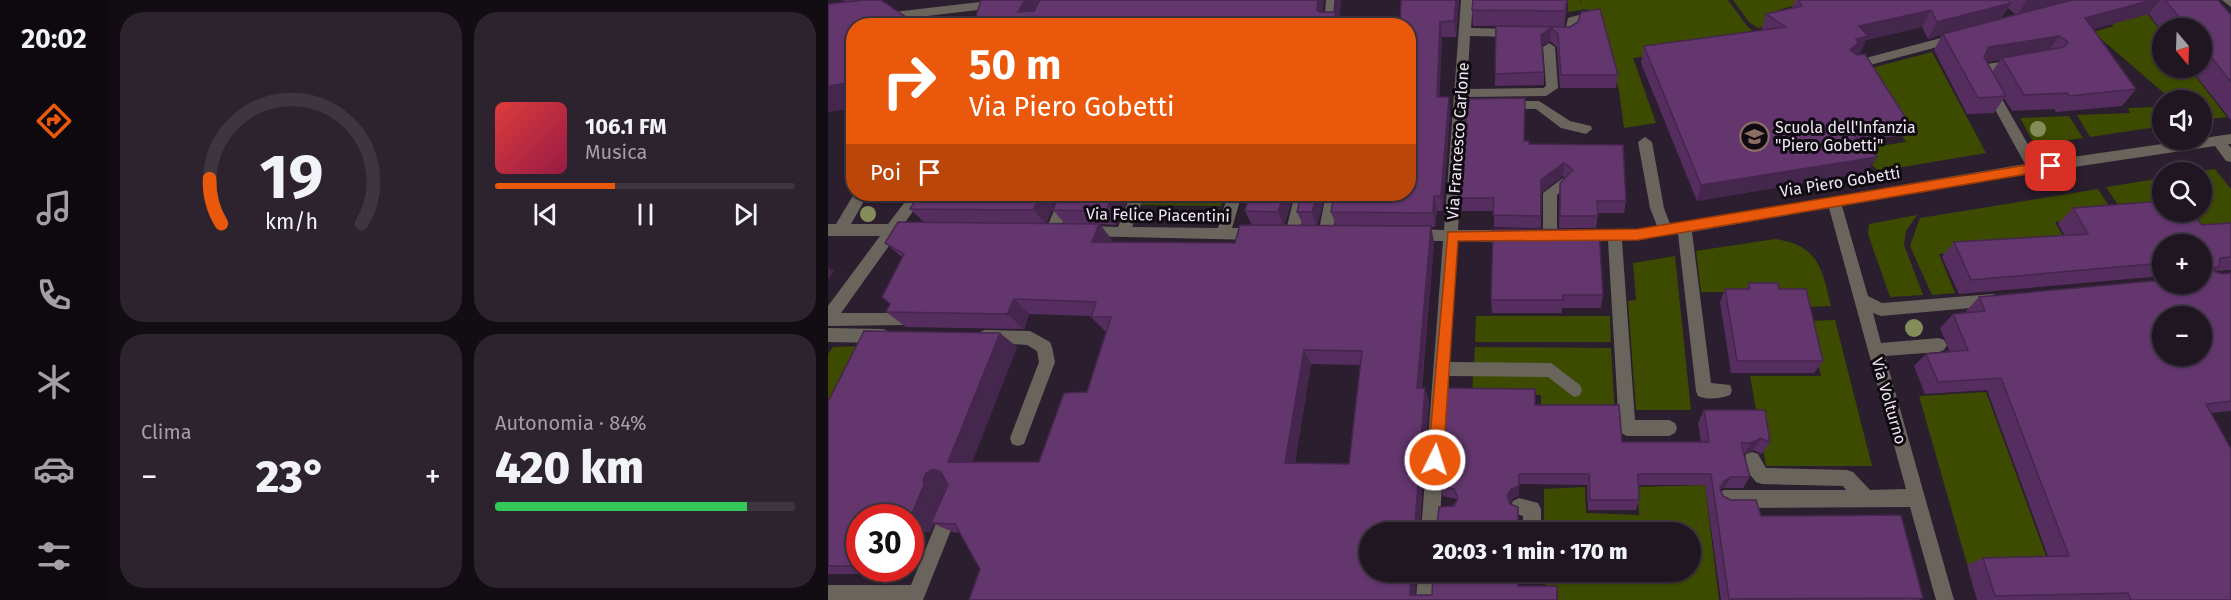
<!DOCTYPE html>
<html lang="it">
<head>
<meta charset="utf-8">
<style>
	body { margin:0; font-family:"Fira Sans",sans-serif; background:#2d232f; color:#f1f3f6; height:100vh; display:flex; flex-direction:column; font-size:22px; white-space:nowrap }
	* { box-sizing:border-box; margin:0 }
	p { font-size:20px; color:#a29fa5 }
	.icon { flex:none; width:33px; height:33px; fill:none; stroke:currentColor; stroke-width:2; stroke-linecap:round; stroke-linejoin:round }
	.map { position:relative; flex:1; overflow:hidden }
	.drawer { display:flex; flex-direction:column; gap:12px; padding:12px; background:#120c13; width:720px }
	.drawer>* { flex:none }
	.top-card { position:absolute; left:18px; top:18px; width:570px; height:183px; border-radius:24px; box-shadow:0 2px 4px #0004,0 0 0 2px #3d3540; background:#ea580c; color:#fff; overflow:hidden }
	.needle { width:39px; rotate:161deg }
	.buttons { position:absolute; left:1324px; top:18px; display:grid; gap:12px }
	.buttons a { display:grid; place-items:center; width:60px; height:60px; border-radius:50%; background:#201622; box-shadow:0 2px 4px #0004,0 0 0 2px #3d3540; font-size:30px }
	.speed { position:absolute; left:18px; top:504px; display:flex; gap:12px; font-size:30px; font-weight:700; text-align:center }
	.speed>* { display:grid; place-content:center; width:78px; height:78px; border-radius:50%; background:#201622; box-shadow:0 2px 4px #0004,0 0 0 2px #3d3540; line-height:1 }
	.speed .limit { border:9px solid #d22; background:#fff; color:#111 }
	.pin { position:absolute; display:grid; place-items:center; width:51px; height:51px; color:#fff; margin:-26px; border-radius:12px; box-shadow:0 3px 9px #0006 }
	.me { position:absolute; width:66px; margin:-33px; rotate:4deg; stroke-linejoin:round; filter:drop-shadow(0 0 4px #0008) }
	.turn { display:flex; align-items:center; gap:21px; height:126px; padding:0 24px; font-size:27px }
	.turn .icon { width:78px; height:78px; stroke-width:2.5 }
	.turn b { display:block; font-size:42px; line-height:51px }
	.then { display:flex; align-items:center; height:57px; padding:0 24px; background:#0003; gap:12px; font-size:22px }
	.big { font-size:45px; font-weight:800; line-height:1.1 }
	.drawer .card { flex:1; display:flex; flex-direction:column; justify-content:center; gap:9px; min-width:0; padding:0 21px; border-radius:24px; background:#2d232f }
	.drawer .dial { align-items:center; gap:0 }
	.dial svg { height:156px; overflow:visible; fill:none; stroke:#3d3540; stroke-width:7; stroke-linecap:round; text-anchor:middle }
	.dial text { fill:#f1f3f6; stroke:none }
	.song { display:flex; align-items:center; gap:18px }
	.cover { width:72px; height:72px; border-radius:9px; background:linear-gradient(135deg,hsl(0 70% 55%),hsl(340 70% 35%)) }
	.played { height:6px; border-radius:3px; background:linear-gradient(90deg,#ea580c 40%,#3d3540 40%) }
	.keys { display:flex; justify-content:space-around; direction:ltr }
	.heat { display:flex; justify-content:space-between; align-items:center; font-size:33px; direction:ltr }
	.charge { height:9px; border-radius:4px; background:linear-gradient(90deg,#34c759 84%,#3d3540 0) }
	.drawer .tiles { flex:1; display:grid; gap:12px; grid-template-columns:repeat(2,1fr) }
	.trip { position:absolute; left:531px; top:522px; width:342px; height:60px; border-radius:30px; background:#201622; box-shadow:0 2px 4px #0004,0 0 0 2px #3d3540; font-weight:800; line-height:60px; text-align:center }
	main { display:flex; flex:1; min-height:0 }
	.menu { display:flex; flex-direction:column; width:108px; justify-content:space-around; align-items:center; background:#0d090e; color:#a29fa5 }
	.menu .icon { width:42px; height:42px }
	.menu .active { color:#ea580c }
	.menu b { font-size:27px; color:#f1f3f6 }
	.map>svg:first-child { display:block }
	.green { fill:#3d4b00 }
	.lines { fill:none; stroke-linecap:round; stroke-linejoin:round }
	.minor { fill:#6a655c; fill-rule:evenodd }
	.tree { fill:#848c5a }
	.wall { fill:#552e5f; fill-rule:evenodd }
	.shaded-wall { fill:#45264d }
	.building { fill:#63366e; stroke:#45264d; stroke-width:1.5; fill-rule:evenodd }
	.route { fill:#ea580c; stroke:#983908; stroke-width:1.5 }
	.labels { text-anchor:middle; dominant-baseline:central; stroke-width:6; stroke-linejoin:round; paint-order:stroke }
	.poi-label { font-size:16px; fill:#efe7f1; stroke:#100b12; text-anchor:start }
	.street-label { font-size:16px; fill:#efe7f1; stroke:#100b12 }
</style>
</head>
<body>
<main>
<nav class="menu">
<b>20:02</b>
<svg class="icon active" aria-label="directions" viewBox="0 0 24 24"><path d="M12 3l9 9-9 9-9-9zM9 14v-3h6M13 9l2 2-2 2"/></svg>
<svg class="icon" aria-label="music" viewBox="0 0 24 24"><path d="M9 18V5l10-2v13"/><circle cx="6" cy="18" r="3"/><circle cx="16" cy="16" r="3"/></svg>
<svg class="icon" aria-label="phone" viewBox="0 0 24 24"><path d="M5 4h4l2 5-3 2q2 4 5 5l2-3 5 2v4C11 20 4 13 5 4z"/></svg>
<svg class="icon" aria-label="climate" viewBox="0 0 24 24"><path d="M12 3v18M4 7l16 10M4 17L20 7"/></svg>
<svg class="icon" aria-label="car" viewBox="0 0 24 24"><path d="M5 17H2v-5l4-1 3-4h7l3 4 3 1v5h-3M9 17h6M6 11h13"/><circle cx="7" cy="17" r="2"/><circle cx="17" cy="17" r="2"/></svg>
<svg class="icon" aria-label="filters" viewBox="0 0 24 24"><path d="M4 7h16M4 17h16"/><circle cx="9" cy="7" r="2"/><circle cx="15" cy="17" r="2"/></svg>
</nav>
<section class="drawer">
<div class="tiles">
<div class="card dial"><svg viewBox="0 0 100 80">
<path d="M14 69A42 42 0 1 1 86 69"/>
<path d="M14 69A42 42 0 0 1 8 46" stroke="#ea580c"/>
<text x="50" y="56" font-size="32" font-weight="700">19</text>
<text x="50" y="72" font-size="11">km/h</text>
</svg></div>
<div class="card">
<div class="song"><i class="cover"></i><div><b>106.1 FM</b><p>Musica</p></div></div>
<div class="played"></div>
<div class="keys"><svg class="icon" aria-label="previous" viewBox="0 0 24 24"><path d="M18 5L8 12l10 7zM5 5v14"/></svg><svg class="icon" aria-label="pause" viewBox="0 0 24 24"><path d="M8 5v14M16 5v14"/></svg><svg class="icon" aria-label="next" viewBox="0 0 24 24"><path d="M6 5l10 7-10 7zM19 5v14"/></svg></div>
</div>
<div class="card"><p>Clima</p>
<div class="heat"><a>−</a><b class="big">23°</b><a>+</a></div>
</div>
<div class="card"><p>Autonomia · 84%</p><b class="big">420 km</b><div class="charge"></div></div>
</div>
</section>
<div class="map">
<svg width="1403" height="600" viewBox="0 0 1403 600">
	<rect width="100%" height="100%" fill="#2b1e2e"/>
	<!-- green -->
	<path class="green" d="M740 0H752L754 4 753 0H900L919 26 928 34 1009 77 1104 52 1158 153 1051 171 1025 150 1078 142 1044 88 868 50 805 58 828 123 796 128 791 91 772 22 759 9 740 12Z
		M905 0H988L953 9 951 14 957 21 930 28 921 22Z
		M1315 8 1335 34V68H1361L1399 117 1374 120V100H1344L1265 32 1286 26 1269 10Z
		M1331 107 1335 110V126L1262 137 1249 115 1302 113 1300 108Z
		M1241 116 1255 138 1207 145 1192 118Z
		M1387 169 1403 189V234L1298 217 1278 187 1335 178V212H1374V172H1367Z
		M1270 189 1288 217 1227 222 1241 247 1111 254 1127 293 1104 295 1082 246 1092 218Z
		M315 194H397L393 206 311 205Z
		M1089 215 1078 231 1076 245 1095 295 1062 297 1040 234 1041 224Z
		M947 239C991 245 994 269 1003 306L978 307 947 292H873L868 251Z
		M847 256 863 410H808L800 301 808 300 805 263Z
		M648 316H782L783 342H647Z
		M1007 320 1044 466H938L922 376H993L981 321Z
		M37 346 29 390 0 399V354L5 347Z
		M647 347 783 348 787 414 713 413V395L644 394Z
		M1158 392 1220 561 1139 564 1091 396Z
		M877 485 891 600H730V590H717V572H862V532H716V489L757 487 758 513 811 515 809 487Z"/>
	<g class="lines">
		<!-- minor -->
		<path class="minor" d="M169 0H206L200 4 57 21 51 17 57 13Z
			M498 0H510L508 26H496Z
			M633 0H645L643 28 688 29 694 33 688 37 642 36 639 89 715 88 718 86 715 47 721 43 727 47 730 88 718 96 638 97 630 230H684L691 236 684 242 629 241 622 362 723 363 752 385 754 390 752 395 746 397 720 377 621 376 611 532H593L615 241H585L578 235 585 229 616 230Z
			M1394 0H1403V7Z
			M758 13 764 17 750 23 748 33 726 36V30L738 27 740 18Z
			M1128 34 1132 35V41L1023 70 1017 66 1019 63Z
			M1186 60 1192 64 1190 67 1159 73 1210 162 1403 134V144H1400L1403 148V162L1398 161 1387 146 1206 173 1014 206 1040 296 1054 303 1165 294 1170 296 1172 300 1170 304 1165 306 1053 316 1045 313 1053 343 1111 338 1116 340 1119 345 1116 350 1111 352 1057 356 1126 600H1108L1082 507 896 508 890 505 887 499 890 493 896 490H1018L1015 486 934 484 928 482 916 467 918 454 924 452 930 454 938 468 1019 470 1025 472 1042 490 1078 489 1001 208 864 232 883 383 902 385 904 390 902 395C892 399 880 400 870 396L868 391 850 234 794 241 807 420H841L847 423 849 428 847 433 841 436H799L793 433 791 428 780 241 753 242 746 236 753 230 810 229 829 226 822 208 810 142 817 137 824 142 836 208 842 224 1197 164 1147 73 1152 65Z
			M677 101H711L742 121 763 126 764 129 758 134 733 128 708 109 673 108 671 105Z
			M735 178 742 183 729 195V235L722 241 715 235V193Z
			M26 194H40L23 224H60L83 194H97L76 224 89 226 91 230 89 234 68 236 13 313H72L77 315 80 320 77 325 0 326V306L52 236H0V224H8Z
			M233 194H247L229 236 224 238 217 232Z
			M303 194H317L304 227 390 228 400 194H414L404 228H429L436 234 429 240 253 236 251 232 253 228 258 226 290 227Z
			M467 194H479L480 196 471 234 464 240 457 234Z
			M498 194H512L504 235 497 241 490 235Z
			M0 328 55 329 60 331 63 336 60 341 55 343 0 342Z
			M157 330 202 331 222 342 224 347 227 362 196 444 190 446 184 444 182 438 211 362 209 351 199 345 152 342 149 337 152 332Z
			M691 498 710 503 713 509V532H695V516L685 513 682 507 685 501Z
			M122 501 128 504 131 510 95 600H0V585H83L116 504Z
			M590 572H608L606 600H588Z"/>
	</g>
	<!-- trees -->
	<g class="tree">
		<circle cx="1210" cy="129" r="8"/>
		<circle cx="40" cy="214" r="8"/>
		<circle cx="1086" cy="328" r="9"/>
	</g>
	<!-- wall -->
	<path class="wall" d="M15 0H53L26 26V108L0 112V4L17 2Z
		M153 0 495 12 511 26H145Z
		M631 0 628 37H614L611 97 622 112 615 211H609L607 227H603L606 242 594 388 601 401 592 524 609 525 629 500 628 499 615 496 612 486 707 405 794 442H873L870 423 876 410 942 443 934 454 925 450 916 454 922 477 915 488H896L892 489 895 496 1095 598 1090 600H893L877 485H810L811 500 808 510H760L759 485 691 484V496L684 499 682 503V504L690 507 691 532H542V572H588L587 595H604L605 572H690V586L729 600H141L152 569 132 533 125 532 106 524 102 532 94 531 82 558V518H32V568H78L76 574H0V402L189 347 144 462H211L259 392 278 331H277L263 317V316L201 314 196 329 78 327 58 312 62 304 74 257 57 243 97 223 82 209 231 194 218 223 237 224 225 210 232 194H302L288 225 272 224 284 240 283 242 407 243 424 225 417 211 466 194 456 225H475L469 212 473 194H498L489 225 508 226 503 212 580 194V26ZM483 364 532 365 521 464 467 463Z
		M967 0H1390L1403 15V120L1362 68H1374V28H1335V33L1321 14 1265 29 1308 89 1294 106 1228 112 1226 109 1184 111 1176 98 1166 113 1139 114 1106 50 1114 35 1100 39 1094 27 1038 40 1032 53 1028 54 1079 120 1069 136 1033 141 1040 172 869 201 813 63 816 46 933 31 938 14 964 8ZM1180 8 1188 15 1173 18ZM1172 60 1164 72 1158 62Z
		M739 9 736 27 790 75 788 88H732L729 47 722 41 714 46 716 72V85L667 86 668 26H645L644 10Z
		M696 141 701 144 795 145 798 201 796 213H770L768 228H731L732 183 738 178 735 176 713 193V228L666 227V211H633L632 198Z
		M1245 208 1374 225 1403 223V271V270L1386 271 1394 274 1403 273V411L1383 413 1403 600H1149L1139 565 1155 558 1220 556 1159 390 1097 394 1086 366 1098 354 1122 352 1112 328 1125 314 1139 313 1138 311 1151 297 1374 284V244H1335V276L1131 294 1114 257 1126 242 1237 236 1230 224Z
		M665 229 775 295 773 308H734V313H664L663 300Z
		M921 283 951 289 995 361 986 373H903L892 302 897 289H918Z"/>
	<!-- shaded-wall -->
	<path class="shaded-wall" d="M197 0H216L204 22 190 12Z
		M490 0H496L494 26 489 10Z
		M508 0H513L511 26H507Z
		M628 0H631L628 37 626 21Z
		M739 0H740L739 9 736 27 737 11Z
		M1199 0H1249L1189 16Z
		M1324 0H1332L1321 14 1244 35 1257 18Z
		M1183 3 1172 20 1115 34 1114 35 1100 39 1109 22Z
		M1103 10 1094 27 1038 40 1032 53 1025 55 1015 67 1031 26Z
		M612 22 614 37 611 112 609 97Z
		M723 28 722 41 713 47V35Z
		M1231 36 1219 53 1174 58 1172 60 1150 64 1161 47Z
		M19 83 26 89V108L0 112V86Z
		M621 97 622 112 615 211 613 196Z
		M1049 157 1040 172 869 201 873 185Z
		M736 163 735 176 713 193V180Z
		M213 194H231L218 224 205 210Z
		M285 194H302L288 225 278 211Z
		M456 194H466L456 226 450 212Z
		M489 194H498L489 226 484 212Z
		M606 196 609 211 607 227 605 213Z
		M271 224 284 240 277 257 264 242Z
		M603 226 606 242 592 401 589 388Z
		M0 267 6 271 0 280Z
		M186 299 201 314 196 329 179 314Z
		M172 333 189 347 140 473 120 462Z
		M476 350 483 364 465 474 457 463Z
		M597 388 601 401 591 532 587 524Z
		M933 438 925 450 916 454 923 443Z
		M105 469 126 480 119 484 116 490 118 495 103 523 106 524 102 532 82 523V518L95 480 98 473Z
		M691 474V496L684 499 680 506 679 496Z
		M903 477 896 488 889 491 896 481Z
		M82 527 94 531 82 558Z
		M60 568H78L76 574Z
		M583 572H588L586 600 582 595Z"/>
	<!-- building -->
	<path class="building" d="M36 0H53L91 26H26V86L19 83 0 86V4Z
		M153 0H197L190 12 206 11 212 0H490L489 10 492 12H506L507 0H508L507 26H209L212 22 174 26H145Z
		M573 0H628L626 21 612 22 609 97H621L613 196H606L605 213 503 212 506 194H580V26H572Z
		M645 0H739L737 11 644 10Z
		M970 0H1180L1183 3 1109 22 1103 10 1031 26 1040 36 1028 39 1030 43 1022 50 1029 55 1037 54 1079 120 1019 129 1049 157 873 185 816 46 958 27 938 14 974 6Z
		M1244 0H1324L1257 18 1308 89 1242 96 1239 93 1196 95 1174 58 1236 47 1240 42 1231 36 1161 47 1156 57 1178 96 1150 98 1115 34Z
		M1337 0H1390L1403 15V82L1374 46V28H1360Z
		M772 9 790 75H733L730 34 723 28 713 35 716 72 667 74 668 26 742 27 750 22 753 12Z
		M697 98 696 141H701V144L795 145 798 201H769L770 216H732V183L745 170 736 163 713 180V216L665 215 666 198H632L639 99Z
		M91 194H213L205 210 82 209Z
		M232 194H285L278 211 225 210Z
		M421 194H456L450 212 417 211Z
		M473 194H489L484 212H469Z
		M1335 201V212H1364L1374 225 1403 223V257L1392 258 1391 267 1386 268 1387 272 1394 274 1403 273V401L1378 404 1403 449V600H1303L1300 593 1167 596 1155 558 1241 556 1173 378 1110 382 1098 354 1140 350 1125 314 1157 311 1151 297 1335 280V284H1374V244H1335V263L1143 280 1126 242 1260 234 1245 208ZM1335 316H1374V356H1335Z
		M70 222 271 224 264 242 407 243 412 225 603 226 589 388H597L587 524 609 525 611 507 626 506 630 498 626 489 612 486 619 388 707 389V405H791L794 442H881L876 410H937L942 443 933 438 923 443H913L922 477H903L896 481 892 488 895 496 903 500H928L933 516 1073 515 1095 598 901 599 883 474H810L811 500H762L761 474H691V486L683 489 679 496 682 504 690 507V532H542V572H583L582 595H604L605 572H690V586H729V600H141L152 569 127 524 103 523 120 485 113 472 105 469 98 473 95 480 96 485 82 518H32V566H0V402L36 331 172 333 120 462H211L236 393 259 392 283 317H263L268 302 186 299 179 314 58 312 62 304 54 297 76 254 57 243ZM476 350 534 351 521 464 457 463Z
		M665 229 771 230 775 295H735V300H663Z
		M921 283H950L951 289H978L995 361H909L897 289H922Z"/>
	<!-- route -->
	<path class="route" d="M1223 161 1229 166 1223 170 810 240 630 241 615 460 613 466 607 468 602 466 600 460 620 232 810 229Z"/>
	<!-- icons -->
	<defs>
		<symbol id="school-ring" viewBox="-11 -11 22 22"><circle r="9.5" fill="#100b12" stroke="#8d6e63" stroke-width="1.5"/><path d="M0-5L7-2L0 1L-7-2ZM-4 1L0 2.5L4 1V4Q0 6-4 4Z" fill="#8d6e63"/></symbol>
	</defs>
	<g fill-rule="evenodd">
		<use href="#school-ring" x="910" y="120" width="33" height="33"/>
	</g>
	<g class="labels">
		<!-- poi labels -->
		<g class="poi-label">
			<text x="947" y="127">Scuola dell'Infanzia<tspan x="947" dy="18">"Piero Gobetti"</tspan></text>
		</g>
		<!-- street labels -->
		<g class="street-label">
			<text transform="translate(630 141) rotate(-86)">Via Francesco Carlone</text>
			<text transform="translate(1012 182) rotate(-9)">Via Piero Gobetti</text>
			<text transform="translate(330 215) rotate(1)">Via Felice Piacentini</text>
			<text transform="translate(1061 401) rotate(74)">Via Volturno</text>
		</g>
	</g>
</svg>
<div class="buttons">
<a><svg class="needle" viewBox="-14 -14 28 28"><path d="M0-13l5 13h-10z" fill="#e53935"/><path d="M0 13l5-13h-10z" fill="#a29fa5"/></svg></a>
<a><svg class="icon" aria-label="sound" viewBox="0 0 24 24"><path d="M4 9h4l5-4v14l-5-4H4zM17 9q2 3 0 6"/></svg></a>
<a><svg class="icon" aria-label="search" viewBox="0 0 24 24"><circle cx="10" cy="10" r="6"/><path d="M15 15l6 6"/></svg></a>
<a>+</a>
<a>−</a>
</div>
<div class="speed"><div class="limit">30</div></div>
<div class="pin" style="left:1223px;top:166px;background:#d93025"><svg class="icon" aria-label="arrive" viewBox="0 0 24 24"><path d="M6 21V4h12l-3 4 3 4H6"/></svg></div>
<svg class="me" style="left:607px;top:460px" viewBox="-20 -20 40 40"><circle r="17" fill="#ea580c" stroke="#fff" stroke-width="3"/><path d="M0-11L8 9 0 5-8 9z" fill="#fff"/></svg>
<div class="trip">20:03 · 1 min · 170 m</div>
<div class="top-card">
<div class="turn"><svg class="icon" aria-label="right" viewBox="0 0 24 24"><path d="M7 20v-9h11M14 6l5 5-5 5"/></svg><div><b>50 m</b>Via Piero Gobetti</div></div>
<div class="then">Poi<svg class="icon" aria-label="arrive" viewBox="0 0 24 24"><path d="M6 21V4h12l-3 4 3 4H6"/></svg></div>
</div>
</div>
</main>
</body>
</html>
